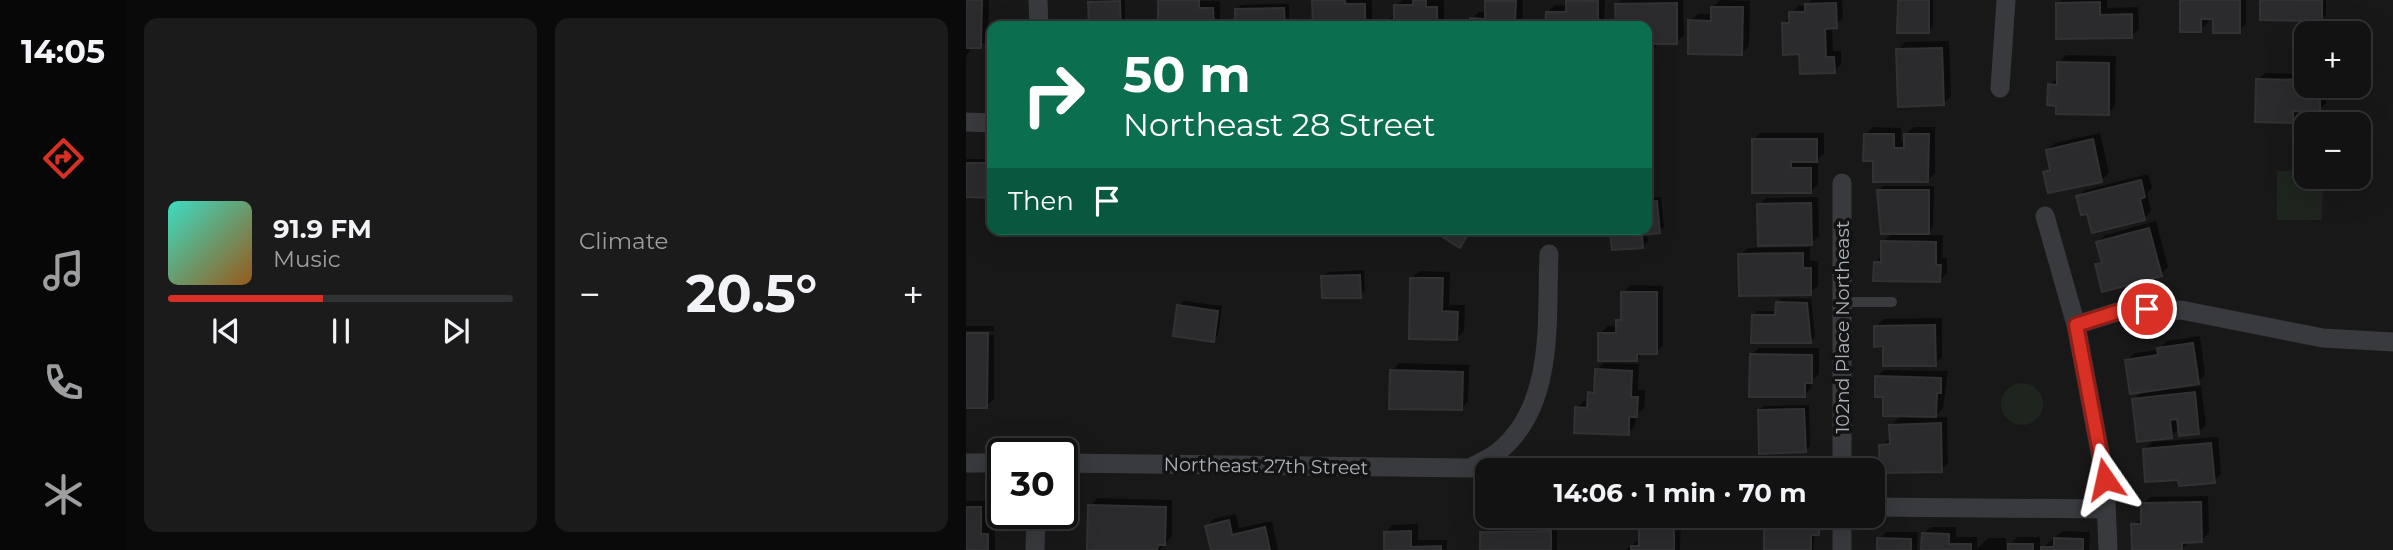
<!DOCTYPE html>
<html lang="en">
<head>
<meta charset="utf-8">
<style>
	body { margin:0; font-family:Montserrat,sans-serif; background:#1b1b1c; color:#f1f3f6; height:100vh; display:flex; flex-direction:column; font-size:26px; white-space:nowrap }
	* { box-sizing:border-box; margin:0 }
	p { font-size:23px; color:#9c9ea0 }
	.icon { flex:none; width:38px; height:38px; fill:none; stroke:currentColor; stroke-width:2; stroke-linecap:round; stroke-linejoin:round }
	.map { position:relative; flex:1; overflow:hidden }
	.sheet { display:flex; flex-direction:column; gap:18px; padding:18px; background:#0a0a0a; width:840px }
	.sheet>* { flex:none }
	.guide { position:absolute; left:21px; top:21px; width:665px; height:214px; border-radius:14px; box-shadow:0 7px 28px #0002,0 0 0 2px #313233; background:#0b6e4f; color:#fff; overflow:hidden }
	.fabs { position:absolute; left:1328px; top:21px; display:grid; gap:14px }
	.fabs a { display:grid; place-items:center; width:77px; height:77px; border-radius:14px; background:#121213; box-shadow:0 7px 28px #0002,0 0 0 2px #313233; font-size:35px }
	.speed { position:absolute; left:21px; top:438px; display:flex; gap:14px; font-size:35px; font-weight:700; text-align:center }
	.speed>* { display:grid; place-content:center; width:91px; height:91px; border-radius:50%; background:#121213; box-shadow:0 7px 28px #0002,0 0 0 2px #313233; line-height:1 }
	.speed .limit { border:4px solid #111; border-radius:10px; background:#fff; color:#111 }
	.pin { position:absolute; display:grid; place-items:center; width:60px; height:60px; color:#fff; margin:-30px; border:4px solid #fff; border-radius:50%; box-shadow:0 2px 7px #0007 }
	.me { position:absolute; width:77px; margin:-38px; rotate:349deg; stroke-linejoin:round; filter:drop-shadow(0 0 5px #0008) }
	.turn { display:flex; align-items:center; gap:24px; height:147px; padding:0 21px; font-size:32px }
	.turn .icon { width:91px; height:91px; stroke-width:2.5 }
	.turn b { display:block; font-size:49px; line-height:60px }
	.then { display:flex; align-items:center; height:66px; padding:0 21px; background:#0003; gap:14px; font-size:26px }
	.big { font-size:52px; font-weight:700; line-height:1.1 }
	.sheet .widget { flex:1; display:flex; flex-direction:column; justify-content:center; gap:10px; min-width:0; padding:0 24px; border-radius:14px; background:#1b1b1c }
	.song { display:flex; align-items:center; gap:21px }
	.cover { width:84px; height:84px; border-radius:10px; background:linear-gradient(135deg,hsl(170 70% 55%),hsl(30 70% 35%)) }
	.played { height:7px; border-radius:4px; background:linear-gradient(90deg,#d93025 45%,#313233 45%) }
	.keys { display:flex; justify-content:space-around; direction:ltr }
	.heat { display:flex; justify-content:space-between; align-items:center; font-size:38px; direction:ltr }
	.sheet .tiles { flex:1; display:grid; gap:18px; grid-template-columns:repeat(2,1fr) }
	.trip { position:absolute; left:509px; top:458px; width:410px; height:70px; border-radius:14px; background:#121213; box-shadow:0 7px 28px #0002,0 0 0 2px #313233; font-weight:700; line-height:70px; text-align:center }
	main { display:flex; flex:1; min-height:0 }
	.menu { display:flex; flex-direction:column; width:126px; justify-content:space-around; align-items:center; background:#070708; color:#9c9ea0 }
	.menu .icon { width:49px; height:49px }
	.menu .active { color:#d93025 }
	.menu b { font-size:32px; color:#f1f3f6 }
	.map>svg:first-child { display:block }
	.green { fill:#1e241e }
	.shadow { fill:#0007 }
	.building { fill:#2b2b2d; stroke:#323235; stroke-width:2 }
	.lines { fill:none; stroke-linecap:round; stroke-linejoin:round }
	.service { stroke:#393a3e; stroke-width:10 }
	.minor { stroke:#393a3e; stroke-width:19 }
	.route-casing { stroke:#8d1f18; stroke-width:18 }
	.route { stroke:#d93025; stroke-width:12 }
	.labels { text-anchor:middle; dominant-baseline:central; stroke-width:7; stroke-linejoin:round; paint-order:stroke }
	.street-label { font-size:19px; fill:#abb1b8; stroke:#131314 }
</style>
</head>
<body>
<main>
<nav class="menu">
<b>14:05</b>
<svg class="icon active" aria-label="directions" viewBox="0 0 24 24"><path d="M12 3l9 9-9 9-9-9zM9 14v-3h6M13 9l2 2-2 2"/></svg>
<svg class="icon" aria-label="music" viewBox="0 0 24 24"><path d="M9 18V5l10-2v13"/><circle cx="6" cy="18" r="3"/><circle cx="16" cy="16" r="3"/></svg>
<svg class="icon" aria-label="phone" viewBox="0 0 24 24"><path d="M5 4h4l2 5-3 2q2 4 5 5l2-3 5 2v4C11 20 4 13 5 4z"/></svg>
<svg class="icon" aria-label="climate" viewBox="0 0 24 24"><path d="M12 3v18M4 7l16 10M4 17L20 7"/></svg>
</nav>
<section class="sheet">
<div class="tiles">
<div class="widget">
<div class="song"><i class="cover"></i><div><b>91.9 FM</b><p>Music</p></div></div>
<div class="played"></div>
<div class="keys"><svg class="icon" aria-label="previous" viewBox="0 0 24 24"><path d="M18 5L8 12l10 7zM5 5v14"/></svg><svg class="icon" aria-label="pause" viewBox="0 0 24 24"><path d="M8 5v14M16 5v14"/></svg><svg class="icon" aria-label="next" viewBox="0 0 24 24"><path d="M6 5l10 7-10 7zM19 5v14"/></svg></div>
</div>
<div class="widget"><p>Climate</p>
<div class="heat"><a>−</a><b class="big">20.5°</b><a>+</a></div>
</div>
</div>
</section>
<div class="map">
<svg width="1427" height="550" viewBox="0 0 1427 550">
	<rect width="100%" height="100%" fill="#181819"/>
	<!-- green -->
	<path class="green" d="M1311 171H1340V177H1357L1356 220H1311Z
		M1035 404a21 21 0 1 1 42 0a21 21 0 1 1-42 0Z"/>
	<!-- shadow -->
	<path class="shadow" d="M0 0H23L22 39 14 46H6L0 57Z
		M127 0H159V26H125L124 3Z
		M194 0 254 1V26H186L194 18Z
		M348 0H406V26H348Z
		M436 0H478V26H419V22L430 14V6Z
		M522 0H557L556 26H505L506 19 513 12H521Z
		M639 0 638 26H581V13L589 5 602 6V0Z
		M656 0H717L718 35 710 42H694L686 51 681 52V26H651V5Z
		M754 0 784 1 783 46 775 54 724 21 732 14H747V7Z
		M846 0H876L877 19 866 27 867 51H875V64L868 71 835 52 818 24 832 6 840 5Z
		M933 0H967V27L962 32Z
		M1096 0H1141V8L1172 7 1173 29 1165 36 1092 4Z
		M1216 0H1280V24L1273 31 1249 18H1242V23L1234 30Z
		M1296 0H1360V15L1355 19Z
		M323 4V26H270V10L275 5Z
		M983 41 985 96 977 104 932 50 939 42Z
		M1100 55 1150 56 1149 106 1142 113 1092 104 1083 85 1093 78V63Z
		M1299 73 1340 74V86H1361L1360 103 1353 110 1334 109 1326 121 1292 80Z
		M907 127 935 128V141H940V134L948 127H969V173L961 181 909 160 900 134Z
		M795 133H858V153L849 162H852V184L844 192 787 140Z
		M1134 133 1143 173 1135 180 1079 172 1085 166 1081 150 1089 143Z
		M0 159H26V196H0Z
		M1182 174 1186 188 1181 193 1185 211 1178 219 1122 212 1112 197 1119 190Z
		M918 186H968L967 227 960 235H977L976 258H981V273L974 280 909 263 917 255V242L927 232 913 190Z
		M695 197 698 227 693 232 681 233 682 241 677 246 646 235 651 230 681 229V198Z
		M852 197 853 236 845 243 793 205 800 198Z
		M1190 221 1202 267 1195 274 1131 265 1136 259 1132 242 1139 235Z
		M844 247V261H852V286L844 293 774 255 782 248Z
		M398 270 399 291 394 296 357 276 362 272Z
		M453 271 484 272 483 305H499L498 331 490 339 446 278Z
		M664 285 697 286V345L690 352H678L671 359 634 333 642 326H651L656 316 657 293Z
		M816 298 845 299 849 337 844 342 787 316 792 311H811V303Z
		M218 301 256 306 252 335 248 340 213 306Z
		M976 318V357L969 364 910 327 917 319Z
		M0 326H28V331H0Z
		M0 335H28V399L20 406H0Z
		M1234 336 1239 375 1232 382 1208 385V389L1235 386 1240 425 1232 433 1214 427 1205 437 1168 399 1178 390 1161 361 1168 353 1193 350 1201 341Z
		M793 348H853V374L845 381V388L838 395 785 355Z
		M433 363 503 365 502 401 495 409 426 371Z
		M638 363 673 364 672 390H679L678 408 670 415 669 426 662 434 611 408 618 401H623L624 393 630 386 631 370Z
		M918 370 982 371 977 408 968 417H981L982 463 975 470 915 445 925 438V425L936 415 919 395 911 377Z
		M843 405 844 446 839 451 793 411 798 406Z
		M1252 437 1255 474 1248 481 1214 478 1178 449 1186 442Z
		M800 458 849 459 848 471H795V463Z
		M1242 496 1243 533 1235 541 1222 542 1215 550H1168L1167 525 1177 518V504L1184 497Z
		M131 498 206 500V536L194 550H123L124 506Z
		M0 501H21V527H29V550H0Z
		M270 514 273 528 306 521 312 550H246L241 526 248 519Z
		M675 516H715L714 550H659L674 539Z
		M800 516H857L858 528 849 533 847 550H800Z
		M452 524V540H481V550H420V532L427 525Z
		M523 525H591V550H516V532Z
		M965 527H990V537H1011V549L1022 538H1040V550H957V534Z
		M1097 531 1124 532 1123 550H1074Z
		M920 532H952L951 550H913V539Z
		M1051 537H1074V550H1044V545Z"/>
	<!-- building -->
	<path class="building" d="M0 0H16L15 48H0Z
		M192 0H233V8H247L248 26H184L192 25Z
		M346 0H379V4H399V26H347Z
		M447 0H460V7H471V26H417V21H428V5H447Z
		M600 0 632 1V26H579L580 12H600Z
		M932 0H963V33H931Z
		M1214 0H1274V33H1247V19H1235V32H1214Z
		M1294 0H1356V21L1294 20Z
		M154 1 155 26H123L122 2Z
		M519 1H550L549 26H504V18L519 19Z
		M1134 2V15L1166 14V38L1090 39V3Z
		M711 3V44H687V53H681V26H650L649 4Z
		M870 3 871 28 859 29 860 57H868L869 73 834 74 833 54 817 55 816 23H823V12H839V4Z
		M745 7H777L776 55 722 54V20L745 21Z
		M318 8 319 26H269V9Z
		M976 48 978 105 932 107 930 49Z
		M1091 62 1143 63V115L1090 114V106L1081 105 1082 84 1091 85Z
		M1290 79 1340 80V86H1354V112L1327 111V123L1289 122Z
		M898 134H928V148H938V134H963L962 182H907V161H897Z
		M786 139H851V162H825V168H845V193H786Z
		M1127 139 1136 182 1082 193 1077 172 1084 170 1080 150Z
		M0 163H26V198L0 197Z
		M1175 180 1179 197 1174 199 1179 220 1126 233 1121 214 1115 215 1110 196Z
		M911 190H963V234H915Z
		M691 201 694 233 676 235 677 248 646 250 644 234 681 229V202Z
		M845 203 846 245 792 246 791 204Z
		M1183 228 1196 276 1136 292 1129 264 1136 263 1130 242Z
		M464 229H505L494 248Z
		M915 241 970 242V265H975L974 282 907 281 908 262H915Z
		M837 253V268H845V295L773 296 772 254Z
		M394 275 395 298H356L355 276Z
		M444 278H477L476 311 492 312 491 340 443 339Z
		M655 292H691V354H671V361H632V333H650V320H655Z
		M810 302 841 303 845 343H785L786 315H809Z
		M211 305 252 311 248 342 207 336Z
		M969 325 970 366H917V346L908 347V326Z
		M0 333H22L21 408H0Z
		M1227 343 1233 384 1164 394 1159 360 1192 355 1191 348Z
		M784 354 846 355V383H839V397H783Z
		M629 369 666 371 665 397H672L671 417H663V435L608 433 609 407 621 408 622 392 628 393Z
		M424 370 497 372 496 410 423 409Z
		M909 376 975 378V393H971L970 417 917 416V397H909Z
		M1229 392 1233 434 1213 436 1211 419 1204 420 1206 438 1171 442 1166 399Z
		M838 409 840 452 793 454 792 410Z
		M975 423 976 472 914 473 913 445 924 444 923 425Z
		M1245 443 1249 483 1213 486 1212 480 1179 482 1177 449Z
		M793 462 845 463 844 471H793Z
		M1235 502 1236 542 1216 543V550H1166L1165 524H1175V503Z
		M122 505 200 507 199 545H192L191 550H121Z
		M0 507H15V534H22V550H0Z
		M673 516H708V550H665V546H673Z
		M798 516H853V535H845V550H798Z
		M263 520 266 535 299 527 304 550H245L239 526Z
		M445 531V547L475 546V550H418V532Z
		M585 531V550H514V532Z
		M956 533 983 534V544H1005V550H955Z
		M911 538 945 539V550H911Z
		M1088 538 1117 539V550H1075V547H1088Z
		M1042 544H1067V550H1042Z"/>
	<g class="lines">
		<!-- service -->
		<path class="service" d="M876 302H926"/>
		<!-- minor -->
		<path class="minor" d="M72 0 73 26
			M1034 88 1040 0
			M0 122 26 123
			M876 183V471
			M1079 216 1110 325 1139 479 1142 548
			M1110 325 1151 312 1215 310 1357 338 1427 342
			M0 463H37
			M96 463 504 468C513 463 524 458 532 452 590 405 580 320 583 254
			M906 507 1140 509
			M69 550 70 513
			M876 550V516"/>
	</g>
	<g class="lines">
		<defs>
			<path id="route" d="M1139 479 1110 325 1151 312 1181 309"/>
		</defs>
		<!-- route casing -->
		<use href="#route" class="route-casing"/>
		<!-- route -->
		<use href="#route" class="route"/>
	</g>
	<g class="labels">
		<!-- street labels -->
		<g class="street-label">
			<text transform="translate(876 327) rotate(-90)">102nd Place Northeast</text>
			<text transform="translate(300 466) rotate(1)">Northeast 27th Street</text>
		</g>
	</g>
</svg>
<div class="fabs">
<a>+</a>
<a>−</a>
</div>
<div class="speed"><div class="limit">30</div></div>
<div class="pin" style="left:1181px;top:309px;background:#d93025"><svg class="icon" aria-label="arrive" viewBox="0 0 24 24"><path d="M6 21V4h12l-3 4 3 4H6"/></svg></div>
<svg class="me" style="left:1139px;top:479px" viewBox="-20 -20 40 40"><path d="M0-17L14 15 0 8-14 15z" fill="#d93025" stroke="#fff" stroke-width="4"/></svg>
<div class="trip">14:06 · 1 min · 70 m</div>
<div class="guide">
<div class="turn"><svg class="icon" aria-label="right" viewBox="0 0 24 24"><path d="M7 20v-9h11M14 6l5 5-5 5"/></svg><div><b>50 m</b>Northeast 28 Street</div></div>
<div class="then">Then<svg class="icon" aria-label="arrive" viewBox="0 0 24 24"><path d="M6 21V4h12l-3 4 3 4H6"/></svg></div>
</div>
</div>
</main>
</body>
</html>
